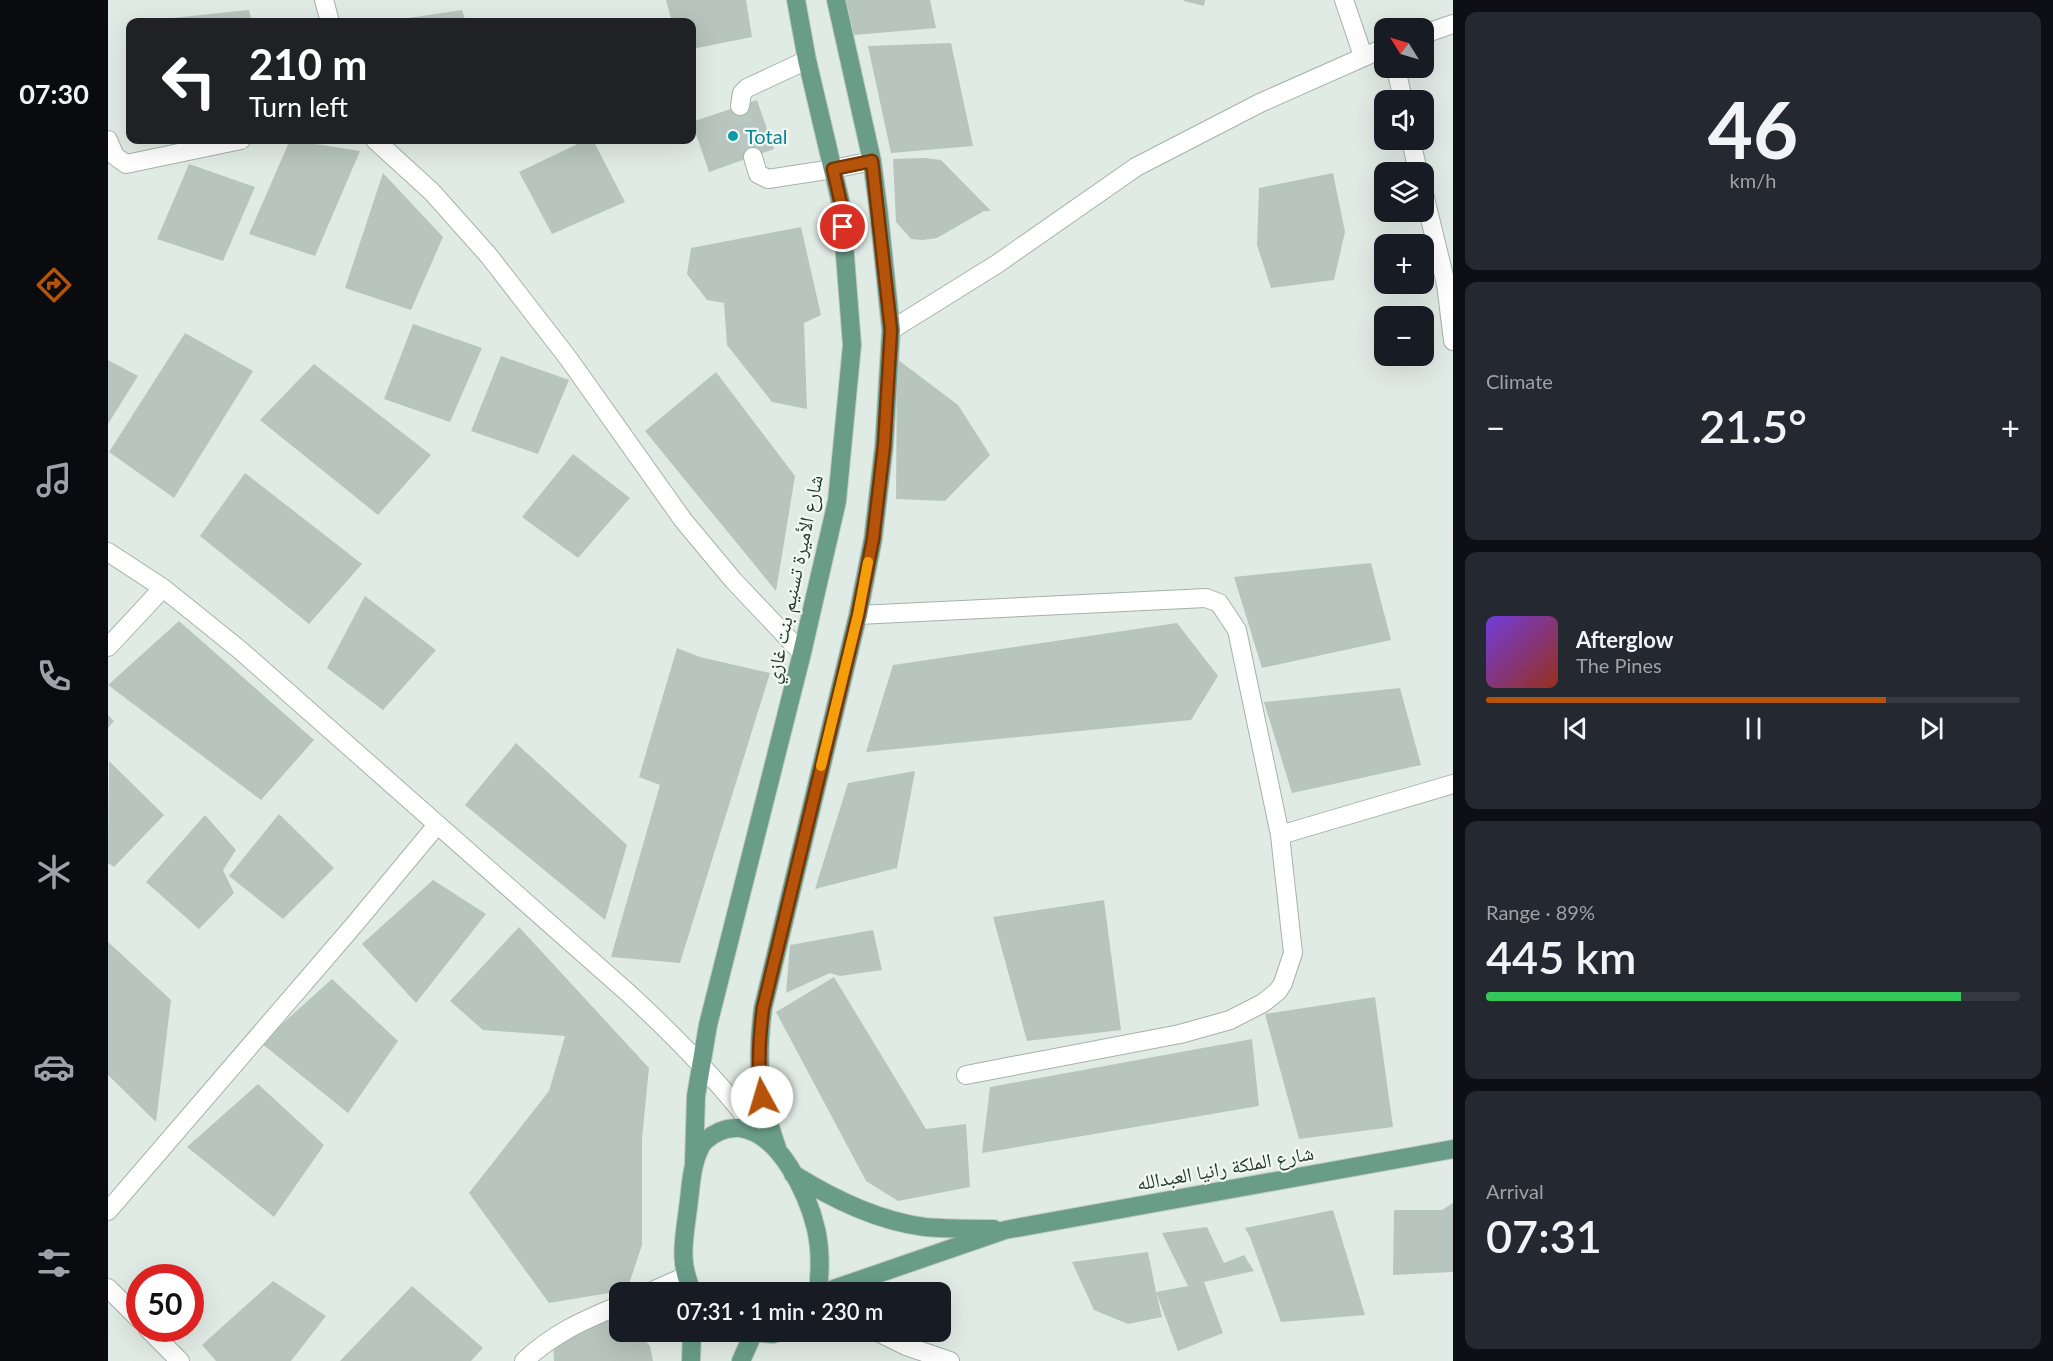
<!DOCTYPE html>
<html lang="en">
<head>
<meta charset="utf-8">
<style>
	body { margin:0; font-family:Lato,"Noto Naskh Arabic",sans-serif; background:#242831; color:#f1f3f6; height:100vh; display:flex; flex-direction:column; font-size:22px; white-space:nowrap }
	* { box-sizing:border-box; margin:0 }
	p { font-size:20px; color:#9ea1a6 }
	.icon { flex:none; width:33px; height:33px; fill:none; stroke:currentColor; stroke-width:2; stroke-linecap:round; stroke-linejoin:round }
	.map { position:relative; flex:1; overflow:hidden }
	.sheet { display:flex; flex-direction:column; gap:12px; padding:12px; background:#0d0f14; width:600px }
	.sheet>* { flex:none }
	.hud { position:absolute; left:18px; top:18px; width:570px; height:126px; border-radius:12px; box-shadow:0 6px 24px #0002; background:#202124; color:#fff; overflow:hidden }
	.needle { width:39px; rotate:307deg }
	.controls { position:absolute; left:1266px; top:18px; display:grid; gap:12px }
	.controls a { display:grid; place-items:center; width:60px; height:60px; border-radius:12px; background:#171b24; box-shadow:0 6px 24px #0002; font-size:30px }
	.speed { position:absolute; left:18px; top:1264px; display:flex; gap:12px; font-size:30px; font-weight:700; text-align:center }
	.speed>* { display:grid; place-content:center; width:78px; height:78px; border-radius:50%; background:#171b24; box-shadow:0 6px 24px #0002; line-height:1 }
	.speed .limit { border:9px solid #d22; background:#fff; color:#111 }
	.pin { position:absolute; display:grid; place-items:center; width:51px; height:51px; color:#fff; margin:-26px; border:3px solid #fff; border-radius:50%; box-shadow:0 2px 6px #0007 }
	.me { position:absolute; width:66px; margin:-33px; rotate:354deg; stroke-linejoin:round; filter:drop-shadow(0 0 4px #0008) }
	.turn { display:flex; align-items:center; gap:21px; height:126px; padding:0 24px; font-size:27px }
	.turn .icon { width:78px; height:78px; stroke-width:2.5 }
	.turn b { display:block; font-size:42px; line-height:51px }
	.big { font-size:45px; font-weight:600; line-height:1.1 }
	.sheet .widget { flex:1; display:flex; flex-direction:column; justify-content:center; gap:9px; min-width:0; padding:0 21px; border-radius:12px; background:#242831 }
	.sheet .dial { align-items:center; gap:0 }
	.dial b { font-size:78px; line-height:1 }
	.song { display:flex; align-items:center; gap:18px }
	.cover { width:72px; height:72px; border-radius:9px; background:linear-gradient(135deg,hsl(260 70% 55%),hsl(10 70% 35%)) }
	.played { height:6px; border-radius:3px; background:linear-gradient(90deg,#b45309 75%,#363941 75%) }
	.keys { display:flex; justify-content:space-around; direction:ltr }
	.heat { display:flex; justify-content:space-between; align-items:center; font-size:33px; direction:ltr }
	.charge { height:9px; border-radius:4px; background:linear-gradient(90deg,#34c759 89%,#363941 0) }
	.trip { position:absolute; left:501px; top:1282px; width:342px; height:60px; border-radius:12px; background:#171b24; box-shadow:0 6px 24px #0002; font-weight:600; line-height:60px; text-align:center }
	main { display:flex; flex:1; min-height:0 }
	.tab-bar { display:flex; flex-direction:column; width:108px; justify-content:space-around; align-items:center; background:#090b0e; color:#9ea1a6 }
	.tab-bar .icon { width:42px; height:42px }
	.tab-bar .current { color:#b45309 }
	.tab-bar b { font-size:27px; color:#f1f3f6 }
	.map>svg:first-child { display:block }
	.building { fill:#b7c5be }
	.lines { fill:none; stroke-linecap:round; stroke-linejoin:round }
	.minor-tunnel { stroke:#bbc8c1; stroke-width:18; stroke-dasharray:18 9; stroke-linecap:butt }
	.minor-casing { stroke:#a4b2ab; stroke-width:20 }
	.major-casing { stroke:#c1c8c5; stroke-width:20 }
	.minor { stroke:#fff; stroke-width:18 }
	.major { stroke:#699d89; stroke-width:18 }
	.route-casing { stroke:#753606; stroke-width:15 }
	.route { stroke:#b45309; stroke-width:10 }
	.slow { stroke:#f59e0b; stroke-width:10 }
	.culture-dot { fill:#0f9aa8; stroke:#f1f7f4; stroke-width:2 }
	.labels { text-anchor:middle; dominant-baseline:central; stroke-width:4.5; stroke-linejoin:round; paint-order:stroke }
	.culture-label { font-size:20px; fill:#0d838f; stroke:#f1f7f4; text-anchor:start }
	.street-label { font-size:20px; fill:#233a31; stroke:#f1f7f4 }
</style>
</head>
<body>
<main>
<nav class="tab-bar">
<b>07:30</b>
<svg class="icon current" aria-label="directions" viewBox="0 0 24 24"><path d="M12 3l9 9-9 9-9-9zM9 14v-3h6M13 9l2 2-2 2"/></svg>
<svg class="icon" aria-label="music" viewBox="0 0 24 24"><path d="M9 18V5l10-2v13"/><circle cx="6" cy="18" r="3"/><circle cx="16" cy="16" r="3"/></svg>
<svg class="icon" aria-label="phone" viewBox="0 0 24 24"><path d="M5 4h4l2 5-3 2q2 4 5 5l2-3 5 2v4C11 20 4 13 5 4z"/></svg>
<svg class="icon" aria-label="climate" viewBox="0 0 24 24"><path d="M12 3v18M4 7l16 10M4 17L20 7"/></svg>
<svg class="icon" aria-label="car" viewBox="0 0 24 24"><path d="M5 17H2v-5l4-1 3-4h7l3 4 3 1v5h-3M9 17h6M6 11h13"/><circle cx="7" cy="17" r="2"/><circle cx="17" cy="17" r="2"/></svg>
<svg class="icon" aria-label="filters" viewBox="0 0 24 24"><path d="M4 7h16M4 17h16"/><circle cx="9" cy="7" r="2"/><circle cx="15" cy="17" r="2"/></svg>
</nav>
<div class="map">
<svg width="1345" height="1361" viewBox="0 0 1345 1361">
	<rect width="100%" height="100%" fill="#e1ebe5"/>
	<!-- building -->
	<path class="building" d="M558 0H638L644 37 584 49V22H564Z
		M738 0H822L828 28 746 35Z
		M1076 0H1097L1096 6 1076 1Z
		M141 10 144 22H35V21Z
		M354 10 358 22H287V20Z
		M843 43 865 146 783 153 760 46Z
		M649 100 666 149 601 172 584 122Z
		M182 140 252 151 207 256 141 234Z
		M478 140H485L517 202 444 234 411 172Z
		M817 158 833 160 883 211H876L829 238 815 240 803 239 788 222 785 159Z
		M81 164 147 187 115 261 49 239Z
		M275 173 335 237 303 310 237 288Z
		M1225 173 1237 232 1226 280 1163 288 1149 245 1151 188Z
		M693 227 713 315 696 323 699 409 664 402 619 345 616 303 599 300 579 274 583 248Z
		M305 324 374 348 342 422 276 399Z
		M77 333 145 371 66 498 1 452Z
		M393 356 461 380 430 454 363 431Z
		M789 359 850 405 882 455 837 501 788 499Z
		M0 360 30 376 0 424Z
		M206 364 323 455 270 515 152 420Z
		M608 372 687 476 668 591 537 431Z
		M465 454 522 498 470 558 414 517Z
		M137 473 254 564 201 624 92 536Z
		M1263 563 1283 640 1154 668 1126 577Z
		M257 596 328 650 275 710 219 668Z
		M71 621 206 740 153 800 0 685Z
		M1069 623 1110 676 1083 720 758 752 785 665Z
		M569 648 592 657 662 673 572 963 503 957 552 785 531 777Z
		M1292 688 1313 765 1184 793 1156 702Z
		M0 715 6 721 0 728Z
		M408 743 519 845 497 920 357 805Z
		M1 761 56 815 6 867 0 863Z
		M807 771 789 868 707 889 740 783Z
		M171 814 226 868 175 919 121 876Z
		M97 815 128 850 115 870 126 893 91 929 38 882Z
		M325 880 378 914 308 1003 254 944Z
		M996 900 1013 1030 919 1041 885 917Z
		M411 927 541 1068 534 1139V1245L519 1290 441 1303 361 1193 441 1091 457 1036 375 1030 342 1001Z
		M765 930 774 970 732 976 722 973 678 993 682 945Z
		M0 942 63 1000 48 1122 0 1075Z
		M726 977 818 1129 858 1124 862 1187 790 1201 758 1181 668 1012Z
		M224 979 290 1041 240 1113 153 1043Z
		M1267 997 1285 1127 1191 1139 1157 1014Z
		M1144 1039 1151 1106 874 1153 882 1087Z
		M150 1084 216 1145 166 1217 79 1147Z
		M1345 1203V1272L1285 1275 1286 1210H1334Z
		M1225 1210 1257 1315 1173 1322 1142 1237 1137 1228Z
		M1099 1227 1116 1263 1136 1255 1146 1271 1096 1282 1115 1333 1070 1351 1048 1292 1054 1317 1020 1324 986 1310 964 1262 1040 1252 1048 1292 1080 1286 1054 1233Z
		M165 1281 218 1316 183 1361H108L94 1345Z
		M304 1286 375 1348 363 1361H232Z
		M512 1315V1332H529L542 1346 545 1361H446L445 1344Z"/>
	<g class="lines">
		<!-- minor-tunnel -->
		<path class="minor-tunnel" d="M632 106 645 157"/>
		<defs>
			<path id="minor" d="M216 0 222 22
				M1236 0 1255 56
				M1316 34 1345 24
				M1288 68 1295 100
				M632 106 634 93 639 88 699 60
				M0 140 7 156 18 164 133 140
				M267 140 324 192 381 256 460 358 575 520 625 580 694 653
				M1303 140 1310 172
				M645 157 650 174 660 179 725 169 764 161
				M1316 194 1338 284 1345 341
				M783 330 889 264 1028 167 1152 103 1276 48
				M0 552 55 588 132 650 519 992C567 1036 612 1082 651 1134
				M750 615 1098 598 1111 603 1129 630 1172 835 1345 784
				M0 647 55 588
				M858 1075 1072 1034 1122 1020 1155 1003 1170 991 1175 983 1185 953 1172 835
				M0 1211 246 925 329 825
				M0 1288 32 1320
				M540 1293 578 1276
				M40 1329 72 1361
				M770 1332 798 1346 842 1361
				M416 1361C446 1333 474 1321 512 1305"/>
			<path id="major" d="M669 1148C651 1097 648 1062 655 1008L750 615 765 539 776 446 783 330 771 215 764 161 728 0
				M586 1162 588 1096 600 1025 694 653 729 501 744 345 733 204 699 60 688 0
				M685 1174C725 1199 769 1221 817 1227 840 1229 863 1229 886 1229
				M585 1293C570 1262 576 1241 580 1208 583 1187 583 1165 593 1146 598 1138 610 1131 619 1129 623 1129 628 1127 632 1128 672 1133 700 1195 708 1229 713 1251 712 1271 710 1293
				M714 1293 897 1230 1345 1149
				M639 1332 665 1334 671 1332
				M583 1361 584 1332
				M633 1361 645 1334"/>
		</defs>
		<!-- minor casing -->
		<use href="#minor" class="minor-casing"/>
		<!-- major casing -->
		<use href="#major" class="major-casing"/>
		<!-- minor -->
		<use href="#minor" class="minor"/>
		<!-- major -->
		<use href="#major" class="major"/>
	</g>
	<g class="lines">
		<defs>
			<path id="route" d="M654 1097C649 1067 651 1038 655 1008L750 615 765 539 776 446 783 330 764 161 725 169 733 204 735 227"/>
		</defs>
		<!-- route casing -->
		<use href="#route" class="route-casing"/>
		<!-- route -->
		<use href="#route" class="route"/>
		<!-- slow -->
		<path class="slow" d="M713 766 750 615 760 562"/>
	</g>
	<!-- markers -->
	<circle class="culture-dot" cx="625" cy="136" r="6"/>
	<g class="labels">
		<!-- culture labels -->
		<g class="culture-label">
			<text x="637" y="136">Total</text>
		</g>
		<!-- street labels -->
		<g class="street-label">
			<text transform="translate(685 579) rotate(-78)">شارع الأميرة تسنيم بنت غازي</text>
			<text transform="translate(1117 1167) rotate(-10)">شارع الملكة رانيا العبدالله</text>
		</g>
	</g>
</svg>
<div class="controls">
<a><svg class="needle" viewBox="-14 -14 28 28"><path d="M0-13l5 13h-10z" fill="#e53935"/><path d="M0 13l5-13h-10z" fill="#9ea1a6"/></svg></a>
<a><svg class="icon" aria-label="sound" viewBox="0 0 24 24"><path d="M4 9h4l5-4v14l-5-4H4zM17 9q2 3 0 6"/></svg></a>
<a><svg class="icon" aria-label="layers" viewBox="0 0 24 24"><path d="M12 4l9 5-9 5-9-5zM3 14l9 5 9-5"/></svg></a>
<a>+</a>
<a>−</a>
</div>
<div class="speed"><div class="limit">50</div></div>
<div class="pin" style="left:735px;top:227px;background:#d93025"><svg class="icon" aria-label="arrive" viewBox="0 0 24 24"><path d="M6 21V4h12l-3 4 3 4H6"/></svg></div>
<svg class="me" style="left:654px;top:1097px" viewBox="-20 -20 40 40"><circle r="19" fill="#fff"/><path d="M0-13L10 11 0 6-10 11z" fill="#b45309"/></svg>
<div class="trip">07:31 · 1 min · 230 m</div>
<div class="hud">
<div class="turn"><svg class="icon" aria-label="left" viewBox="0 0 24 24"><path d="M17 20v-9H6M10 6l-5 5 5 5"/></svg><div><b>210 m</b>Turn left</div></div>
</div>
</div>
<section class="sheet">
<div class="widget dial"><b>46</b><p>km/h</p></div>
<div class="widget"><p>Climate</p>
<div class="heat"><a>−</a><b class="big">21.5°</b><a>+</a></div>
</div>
<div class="widget">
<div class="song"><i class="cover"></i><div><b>Afterglow</b><p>The Pines</p></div></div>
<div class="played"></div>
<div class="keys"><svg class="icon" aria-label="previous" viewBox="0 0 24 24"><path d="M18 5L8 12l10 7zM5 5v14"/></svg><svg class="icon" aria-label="pause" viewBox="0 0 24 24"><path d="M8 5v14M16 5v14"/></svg><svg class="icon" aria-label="next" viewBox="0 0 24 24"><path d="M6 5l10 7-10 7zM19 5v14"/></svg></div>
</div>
<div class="widget"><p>Range · 89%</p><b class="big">445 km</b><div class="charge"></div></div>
<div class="widget"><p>Arrival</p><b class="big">07:31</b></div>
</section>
</main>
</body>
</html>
